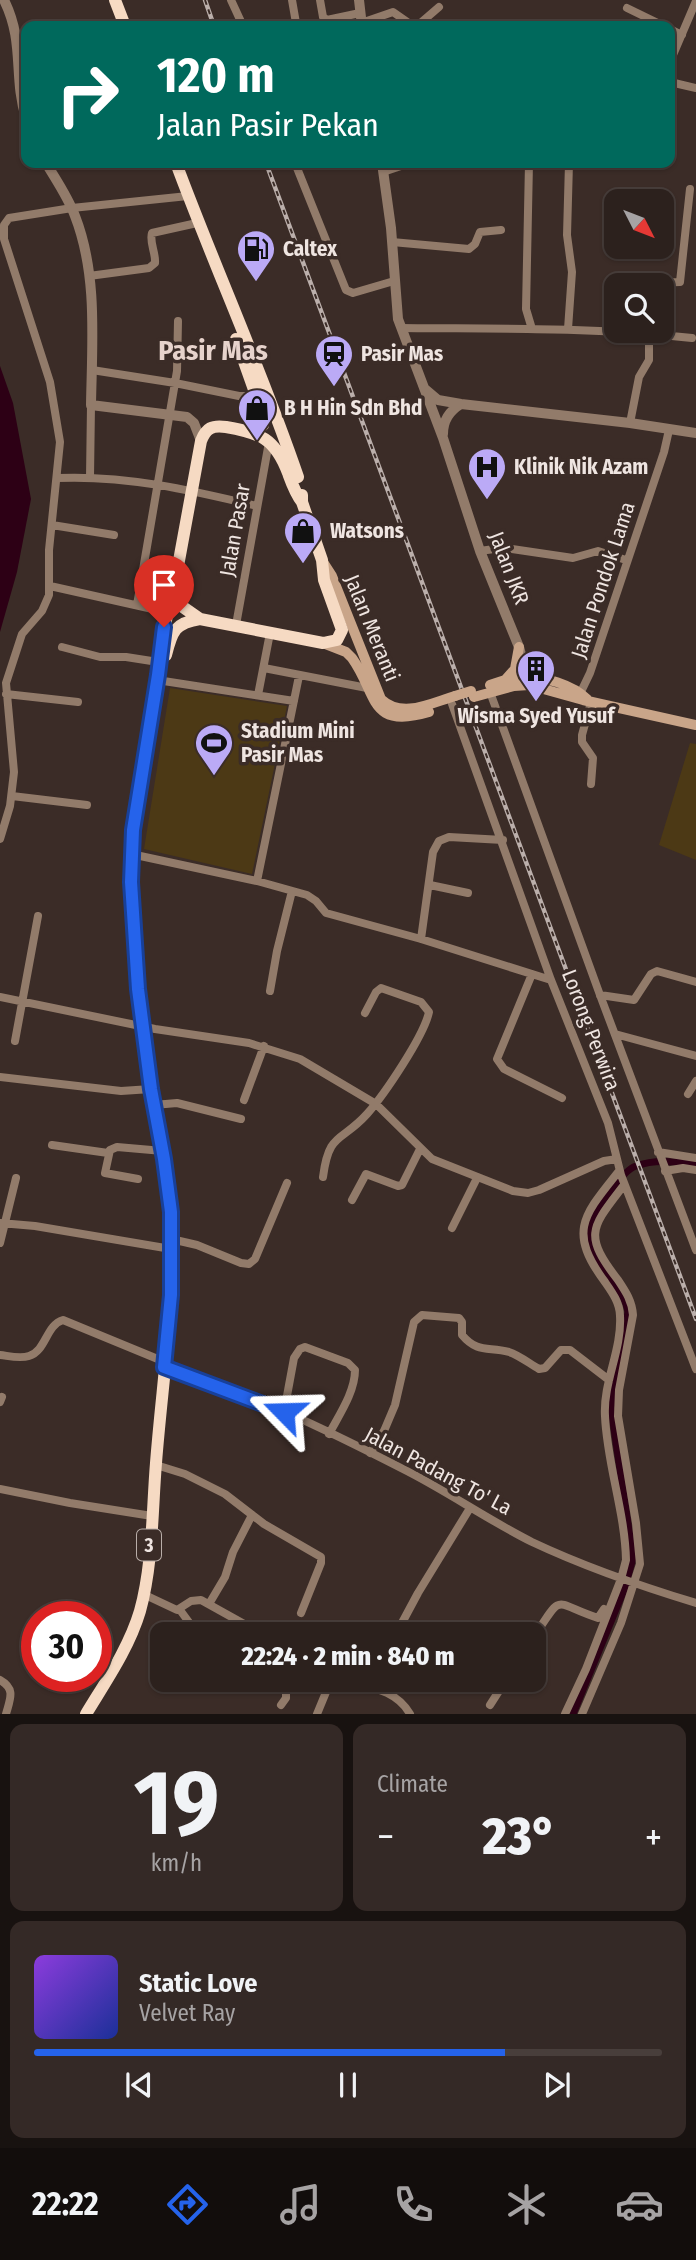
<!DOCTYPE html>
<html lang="en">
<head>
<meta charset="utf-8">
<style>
	body { margin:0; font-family:"Fira Sans Condensed",sans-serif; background:#342926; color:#f1f3f6; height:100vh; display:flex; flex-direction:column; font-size:26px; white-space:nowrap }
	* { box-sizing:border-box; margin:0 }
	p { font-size:23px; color:#a6a3a4 }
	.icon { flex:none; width:38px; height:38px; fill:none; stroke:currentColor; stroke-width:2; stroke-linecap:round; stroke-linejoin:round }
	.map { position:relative; height:1714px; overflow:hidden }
	.drawer { display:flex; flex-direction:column; gap:10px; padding:10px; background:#181210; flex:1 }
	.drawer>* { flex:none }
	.hud { position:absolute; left:21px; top:21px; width:654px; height:147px; border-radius:14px; box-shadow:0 2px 5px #0004,0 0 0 2px #483e3b; background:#00695c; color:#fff; overflow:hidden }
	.needle { width:46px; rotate:132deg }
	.fabs { position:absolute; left:604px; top:189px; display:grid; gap:14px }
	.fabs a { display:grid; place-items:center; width:70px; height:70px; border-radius:14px; background:#2c211d; box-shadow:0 2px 5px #0004,0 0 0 2px #483e3b; font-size:35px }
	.speed { position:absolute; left:21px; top:1601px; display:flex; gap:14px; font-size:35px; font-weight:700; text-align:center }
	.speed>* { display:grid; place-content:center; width:91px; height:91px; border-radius:50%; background:#2c211d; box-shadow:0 2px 5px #0004,0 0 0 2px #483e3b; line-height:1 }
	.speed .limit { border:10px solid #d22; background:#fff; color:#111 }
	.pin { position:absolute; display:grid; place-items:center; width:60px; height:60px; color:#fff; margin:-72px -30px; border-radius:50% 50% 50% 0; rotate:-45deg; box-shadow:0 0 7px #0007 }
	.pin .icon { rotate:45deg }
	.me { position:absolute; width:77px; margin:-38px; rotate:292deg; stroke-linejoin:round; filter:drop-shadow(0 0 5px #0008) }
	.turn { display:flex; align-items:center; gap:24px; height:147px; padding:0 21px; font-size:32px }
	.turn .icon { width:91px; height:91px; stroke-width:2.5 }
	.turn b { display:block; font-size:49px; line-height:60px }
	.big { font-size:52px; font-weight:800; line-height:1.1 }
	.drawer .card { flex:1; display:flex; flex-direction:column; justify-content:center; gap:10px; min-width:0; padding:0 24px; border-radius:14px; background:#342926 }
	.drawer .dial { align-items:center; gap:0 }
	.dial b { font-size:91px; line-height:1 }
	.song { display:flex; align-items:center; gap:21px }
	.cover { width:84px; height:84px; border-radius:10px; background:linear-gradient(135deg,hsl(270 70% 55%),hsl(230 70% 35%)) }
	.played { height:7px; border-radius:4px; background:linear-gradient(90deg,#2563eb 75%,#483e3b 75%) }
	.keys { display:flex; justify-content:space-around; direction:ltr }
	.heat { display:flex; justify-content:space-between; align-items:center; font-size:38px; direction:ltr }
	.drawer .tiles { flex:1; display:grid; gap:10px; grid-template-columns:1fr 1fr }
	.card:last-child { grid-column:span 2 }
	.trip { position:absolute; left:150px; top:1622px; width:396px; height:70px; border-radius:14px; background:#2c211d; box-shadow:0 2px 5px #0004,0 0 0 2px #483e3b; font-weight:800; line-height:70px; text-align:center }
	.dock { display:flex; height:112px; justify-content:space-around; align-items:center; background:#120d0c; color:#a6a3a4 }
	.dock .icon { width:49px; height:49px }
	.dock .on { color:#2563eb }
	.dock b { font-size:32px; color:#f1f3f6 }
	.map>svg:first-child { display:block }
	.green { fill:#4c3915 }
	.water { fill:#2d0015 }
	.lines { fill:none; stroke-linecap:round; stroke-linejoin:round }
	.canal { stroke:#2d0015; stroke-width:7 }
	.minor { stroke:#927b6a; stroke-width:8 }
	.tertiary { stroke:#927b6a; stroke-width:10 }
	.secondary { stroke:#c9a589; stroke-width:10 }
	.trunk { stroke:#f6dac3; stroke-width:12 }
	.rail-casing { stroke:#bbafab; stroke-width:4.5 }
	.rail { stroke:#3b2c27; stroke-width:2; stroke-dasharray:5; stroke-linecap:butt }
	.secondary-bridge { stroke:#c9a589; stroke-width:10 }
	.route-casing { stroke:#184099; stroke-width:18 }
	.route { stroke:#2563eb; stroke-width:12 }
	.labels { text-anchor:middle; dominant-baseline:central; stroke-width:7; stroke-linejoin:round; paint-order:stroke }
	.shield { fill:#3b2c27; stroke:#b9aea9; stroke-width:2 }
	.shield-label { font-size:19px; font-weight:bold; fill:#efe5e1 }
	.poi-label { font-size:21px; font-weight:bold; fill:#efe5e1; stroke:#3b2c27; text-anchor:start }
	.street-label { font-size:21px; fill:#efe5e1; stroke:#3b2c27 }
	.district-label { font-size:28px; font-weight:bold; fill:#e7d3cc; stroke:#3b2c27 }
</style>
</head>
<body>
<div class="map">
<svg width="696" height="1714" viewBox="0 0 696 1714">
	<rect width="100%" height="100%" fill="#3b2c27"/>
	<!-- green -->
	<path class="green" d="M170 688 287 706 252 874 144 849Z
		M690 743 696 744V860L659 845Z"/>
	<!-- water -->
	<path class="water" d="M0 366 13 403 31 499 17 572 0 632Z"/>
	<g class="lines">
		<!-- canal -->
		<path class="canal" d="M573 1714 624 1590 633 1558 611 1408 628 1312C624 1286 598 1271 591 1246 588 1239 588 1232 590 1225 594 1211 623 1170 636 1166 656 1159 676 1162 696 1164"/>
		<!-- minor -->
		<path class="minor" d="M231 0 243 26
			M292 0 296 23
			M320 0 323 17 327 20 360 13
			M627 8 664 26
			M361 23 393 12 413 26
			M417 26 439 7
			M670 29 682 35
			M670 62 696 1
			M670 82 696 88
			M295 163 346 290 353 293 394 281
			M529 163 526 309 532 329
			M383 172 410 163
			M392 242 469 249 475 244 480 232 501 230
			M89 276 149 268 155 263C156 253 149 242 152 233L197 223
			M653 285 655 283 680 282 690 189
			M401 328C498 329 595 327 692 338
			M568 329 572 272 567 235 569 163
			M92 370 175 383 239 396H258
			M630 423 639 377 649 360V331
			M90 477 91 405
			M57 478C126 475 190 490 257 506
			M52 525 114 535
			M480 551 494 549H512L573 558 598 551 626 560
			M50 586 166 612
			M137 605 177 371 178 321
			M236 625 269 442
			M62 647 100 657H126L158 662
			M264 668 367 688
			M157 680 294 701
			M490 692 600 995 696 1250
			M6 694 78 702
			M258 695 270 633
			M578 698 590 673 664 452 669 430
			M591 702 582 735V742L593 758 591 784
			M452 704 551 980 608 1123 621 1175 696 1369
			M12 796 87 805
			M0 839 10 806 14 772 6 683 22 634 42 611 49 595V550L60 442 50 382 4 239V225L9 218 72 208 188 196
			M131 854 257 881 307 895 316 901 326 913 421 939 551 980
			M257 881 299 676
			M430 885 468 893
			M421 939 433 852 439 841 449 837 503 840
			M532 974 497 1059 504 1069 562 1098
			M270 991 277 951 292 891
			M600 995 634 1000 651 974 657 971 696 982
			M0 997 155 1029 249 1043 300 1059 376 1104 432 1159 513 1191 528 1193 539 1190 604 1161 617 1159
			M615 1034 696 1056
			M15 1041 38 916
			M0 1077 121 1091 151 1089
			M688 1094 696 1081
			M244 1100 264 1046
			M154 1105 177 1103 241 1119
			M52 1145 108 1153
			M658 1152 696 1158
			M665 1171 683 1168 696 1170
			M323 1177C329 1131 341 1143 367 1114 384 1095 424 1036 429 1012L421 1002 381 988 376 992 365 1013
			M138 1179 105 1173 110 1150 117 1147 163 1151
			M352 1200 366 1174 398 1186 402 1185 420 1149
			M0 1223 35 1226 171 1249
			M452 1228 477 1178
			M171 1239 197 1245 241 1263 249 1264 255 1259 287 1183
			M0 1243 16 1178
			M0 1355C9 1356 20 1359 29 1356 46 1351 46 1325 63 1320L165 1362
			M164 1367C247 1391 327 1430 403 1469 447 1491 488 1520 532 1542 585 1567 640 1586 696 1603
			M0 1402 2 1397
			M284 1412 294 1358 300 1349 305 1347 348 1363 355 1370C355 1392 339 1415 329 1434
			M370 1453 384 1431 395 1405 414 1322 422 1315 459 1318 462 1322V1335C478 1354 489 1346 509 1352 519 1355 530 1364 539 1369L545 1368 561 1350H570L609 1380
			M156 1465 185 1474 225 1494 264 1524 321 1557V1563L301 1613
			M0 1489 70 1503 152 1516
			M143 1594 177 1610 191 1601 201 1600 262 1634
			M209 1604 225 1577 233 1552 252 1515
			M180 1610 191 1625 204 1634
			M396 1634 418 1593 470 1508
			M534 1637C564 1591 552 1603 598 1618L604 1609
			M0 1680C16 1689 10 1699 6 1714
			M344 1680C368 1687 396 1689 410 1714
			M281 1705 286 1698V1680
			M490 1705 506 1680
			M317 1714 331 1680
			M565 1714 586 1669 621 1579 626 1560C625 1512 607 1464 605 1416 603 1382 622 1350 620 1316 620 1303 612 1292 605 1282 567 1231 584 1215 619 1171
			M582 1714 621 1623 640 1564 636 1523 618 1416 619 1390 633 1315C632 1301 626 1292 618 1280 582 1234 592 1227 624 1185"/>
		<!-- tertiary -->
		<path class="tertiary" d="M4 0C25 42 13 77 26 118
			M359 0 362 26
			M46 163C56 180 68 197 75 216 98 275 92 342 91 405L187 417 194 423 201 441
			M382 163 391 228 398 319 443 438 480 551 519 647 529 684
			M425 389 438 400 461 404 630 423 696 433
			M443 434C443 420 449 411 461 404"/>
		<!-- secondary -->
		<path class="secondary" d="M323 562 332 576 381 699C402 719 431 703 455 696
			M323 643 346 652 352 658C378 694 368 730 429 712
			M505 680 515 669 519 647
			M490 685C501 681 512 677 524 677 544 676 573 685 587 699
			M474 697 514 686 529 685 583 700 696 725"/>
		<!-- trunk -->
		<path class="trunk" d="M115 0 125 26
			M176 163C215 268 262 371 298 477
			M236 339 263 415V425L253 432
			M177 584 180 605 200 619 323 643 337 640 342 630 324 580 322 560 302 502V495
			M166 655C172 631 175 623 200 619
			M86 1714C106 1681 129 1648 140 1611 153 1564 152 1511 156 1463 163 1372 179 1279 169 1188 165 1154 156 1122 151 1089 139 1003 128 916 133 830L158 675 161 642 176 577 201 441C206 428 212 425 226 427 260 433 275 438 288 473 292 484 295 493 302 502"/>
		<defs>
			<path id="rail" d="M205 0 214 26
				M266 163 696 1319"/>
		</defs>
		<!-- rail casing -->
		<use href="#rail" class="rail-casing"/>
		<!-- rail -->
		<use href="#rail" class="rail"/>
		<!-- secondary-bridge -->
		<path class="secondary-bridge" d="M455 696 471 691"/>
	</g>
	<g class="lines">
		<defs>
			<path id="route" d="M164 627 158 675 133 830 131 882 138 989 151 1089 164 1159 171 1212V1295L164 1367 284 1412"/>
		</defs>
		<!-- route casing -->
		<use href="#route" class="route-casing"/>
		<!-- route -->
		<use href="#route" class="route"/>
	</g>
	<!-- icons -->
	<defs>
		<symbol id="fuel-pin" viewBox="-11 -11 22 30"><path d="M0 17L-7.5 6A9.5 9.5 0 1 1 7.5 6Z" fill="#bbaaf6" stroke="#3b2c27"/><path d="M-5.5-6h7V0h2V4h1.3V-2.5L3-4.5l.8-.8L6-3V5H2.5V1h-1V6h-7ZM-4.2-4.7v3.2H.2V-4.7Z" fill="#111"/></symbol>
		<symbol id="station-pin" viewBox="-11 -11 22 30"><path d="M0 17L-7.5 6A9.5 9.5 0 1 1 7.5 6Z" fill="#bbaaf6" stroke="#3b2c27"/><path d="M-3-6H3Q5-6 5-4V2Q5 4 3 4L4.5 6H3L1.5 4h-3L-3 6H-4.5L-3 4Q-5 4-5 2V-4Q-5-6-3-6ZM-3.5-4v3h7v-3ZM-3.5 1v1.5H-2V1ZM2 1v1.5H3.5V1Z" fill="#111"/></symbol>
		<symbol id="shop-pin" viewBox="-11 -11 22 30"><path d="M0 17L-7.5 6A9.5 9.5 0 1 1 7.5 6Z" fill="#bbaaf6" stroke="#3b2c27"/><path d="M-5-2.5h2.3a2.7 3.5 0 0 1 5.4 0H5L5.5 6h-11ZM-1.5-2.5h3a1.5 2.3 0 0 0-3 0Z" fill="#111"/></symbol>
		<symbol id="hospital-pin" viewBox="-11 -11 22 30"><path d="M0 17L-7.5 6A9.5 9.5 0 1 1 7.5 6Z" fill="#bbaaf6" stroke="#3b2c27"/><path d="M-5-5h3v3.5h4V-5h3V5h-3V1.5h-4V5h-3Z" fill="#111"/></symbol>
		<symbol id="building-pin" viewBox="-11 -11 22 30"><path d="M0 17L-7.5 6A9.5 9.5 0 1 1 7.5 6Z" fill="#bbaaf6" stroke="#3b2c27"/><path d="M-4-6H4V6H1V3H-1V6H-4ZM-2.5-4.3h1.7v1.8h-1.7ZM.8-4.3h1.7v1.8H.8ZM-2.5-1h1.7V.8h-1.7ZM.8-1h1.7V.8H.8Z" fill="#111"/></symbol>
		<symbol id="stadium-pin" viewBox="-11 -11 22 30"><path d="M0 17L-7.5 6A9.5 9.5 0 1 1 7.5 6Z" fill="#bbaaf6" stroke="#3b2c27"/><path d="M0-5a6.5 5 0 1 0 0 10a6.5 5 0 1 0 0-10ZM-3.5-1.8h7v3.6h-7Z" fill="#111"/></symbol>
	</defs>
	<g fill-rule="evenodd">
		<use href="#fuel-pin" x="234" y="227" width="44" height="60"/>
		<use href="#station-pin" x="312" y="332" width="44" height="60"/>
		<use href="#shop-pin" x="235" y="386" width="44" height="60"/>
		<use href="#hospital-pin" x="465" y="445" width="44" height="60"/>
		<use href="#shop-pin" x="281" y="509" width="44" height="60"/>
		<use href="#building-pin" x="514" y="647" width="44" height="60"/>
		<use href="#stadium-pin" x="192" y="721" width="44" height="60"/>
	</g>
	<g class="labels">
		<!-- shield labels -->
		<rect class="shield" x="137" y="1529.5" width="24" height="31" rx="5"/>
		<g class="shield-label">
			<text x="149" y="1545">3</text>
		</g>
		<!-- poi labels -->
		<g class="poi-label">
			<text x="283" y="249">Caltex</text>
			<text x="361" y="354">Pasir Mas</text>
			<text x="284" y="408">B H Hin Sdn Bhd</text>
			<text x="514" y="467">Klinik Nik Azam</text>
			<text x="330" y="531">Watsons</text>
			<text x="536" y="716" text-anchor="middle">Wisma Syed Yusuf</text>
			<text x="241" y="731">Stadium Mini<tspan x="241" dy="24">Pasir Mas</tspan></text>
		</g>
		<!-- street labels -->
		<g class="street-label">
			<text transform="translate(235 530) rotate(-80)">Jalan Pasar</text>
			<text transform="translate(509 568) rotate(69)">Jalan JKR</text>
			<text transform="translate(603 580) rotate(-72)">Jalan Pondok Lama</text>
			<text transform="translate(372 628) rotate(68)">Jalan Meranti</text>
			<text transform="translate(591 1030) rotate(69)">Lorong Perwira</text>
			<text transform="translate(438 1471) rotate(28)">Jalan Padang To' La</text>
		</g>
		<!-- district labels -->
		<g class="district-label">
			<text x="213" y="350">Pasir Mas</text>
		</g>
	</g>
</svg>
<div class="fabs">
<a><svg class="needle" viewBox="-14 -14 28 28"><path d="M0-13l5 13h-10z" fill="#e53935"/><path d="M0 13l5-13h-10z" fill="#a6a3a4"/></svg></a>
<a><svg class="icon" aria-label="search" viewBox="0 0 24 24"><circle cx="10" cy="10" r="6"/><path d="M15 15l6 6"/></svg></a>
</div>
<div class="speed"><div class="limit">30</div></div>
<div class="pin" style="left:164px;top:627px;background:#d93025"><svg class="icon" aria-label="arrive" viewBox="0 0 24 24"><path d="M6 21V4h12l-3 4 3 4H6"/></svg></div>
<svg class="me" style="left:284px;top:1412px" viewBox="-20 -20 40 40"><path d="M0-17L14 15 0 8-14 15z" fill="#2563eb" stroke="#fff" stroke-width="4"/></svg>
<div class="trip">22:24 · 2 min · 840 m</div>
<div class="hud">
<div class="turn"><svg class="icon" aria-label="right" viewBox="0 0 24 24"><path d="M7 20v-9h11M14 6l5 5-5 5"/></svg><div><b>120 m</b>Jalan Pasir Pekan</div></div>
</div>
</div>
<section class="drawer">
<div class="tiles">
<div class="card dial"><b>19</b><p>km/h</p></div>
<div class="card"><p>Climate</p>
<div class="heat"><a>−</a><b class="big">23°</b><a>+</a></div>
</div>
<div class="card">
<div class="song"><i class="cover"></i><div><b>Static Love</b><p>Velvet Ray</p></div></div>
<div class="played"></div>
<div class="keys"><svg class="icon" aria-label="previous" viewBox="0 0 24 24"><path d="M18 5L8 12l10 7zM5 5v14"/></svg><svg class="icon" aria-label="pause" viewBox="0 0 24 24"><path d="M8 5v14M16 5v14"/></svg><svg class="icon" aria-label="next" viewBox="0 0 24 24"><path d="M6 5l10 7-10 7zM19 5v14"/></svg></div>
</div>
</div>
</section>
<nav class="dock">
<b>22:22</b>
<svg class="icon on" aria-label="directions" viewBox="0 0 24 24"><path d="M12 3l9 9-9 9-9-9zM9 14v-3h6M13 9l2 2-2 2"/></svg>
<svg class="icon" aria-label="music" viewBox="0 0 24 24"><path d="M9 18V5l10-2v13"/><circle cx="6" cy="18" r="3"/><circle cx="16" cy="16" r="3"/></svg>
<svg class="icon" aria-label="phone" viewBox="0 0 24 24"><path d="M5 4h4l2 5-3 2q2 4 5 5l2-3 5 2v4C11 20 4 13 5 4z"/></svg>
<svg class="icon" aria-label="climate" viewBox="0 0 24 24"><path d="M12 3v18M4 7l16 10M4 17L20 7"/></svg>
<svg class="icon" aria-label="car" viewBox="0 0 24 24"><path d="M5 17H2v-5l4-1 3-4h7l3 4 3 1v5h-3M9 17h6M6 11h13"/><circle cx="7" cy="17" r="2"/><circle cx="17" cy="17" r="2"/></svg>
</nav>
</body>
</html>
